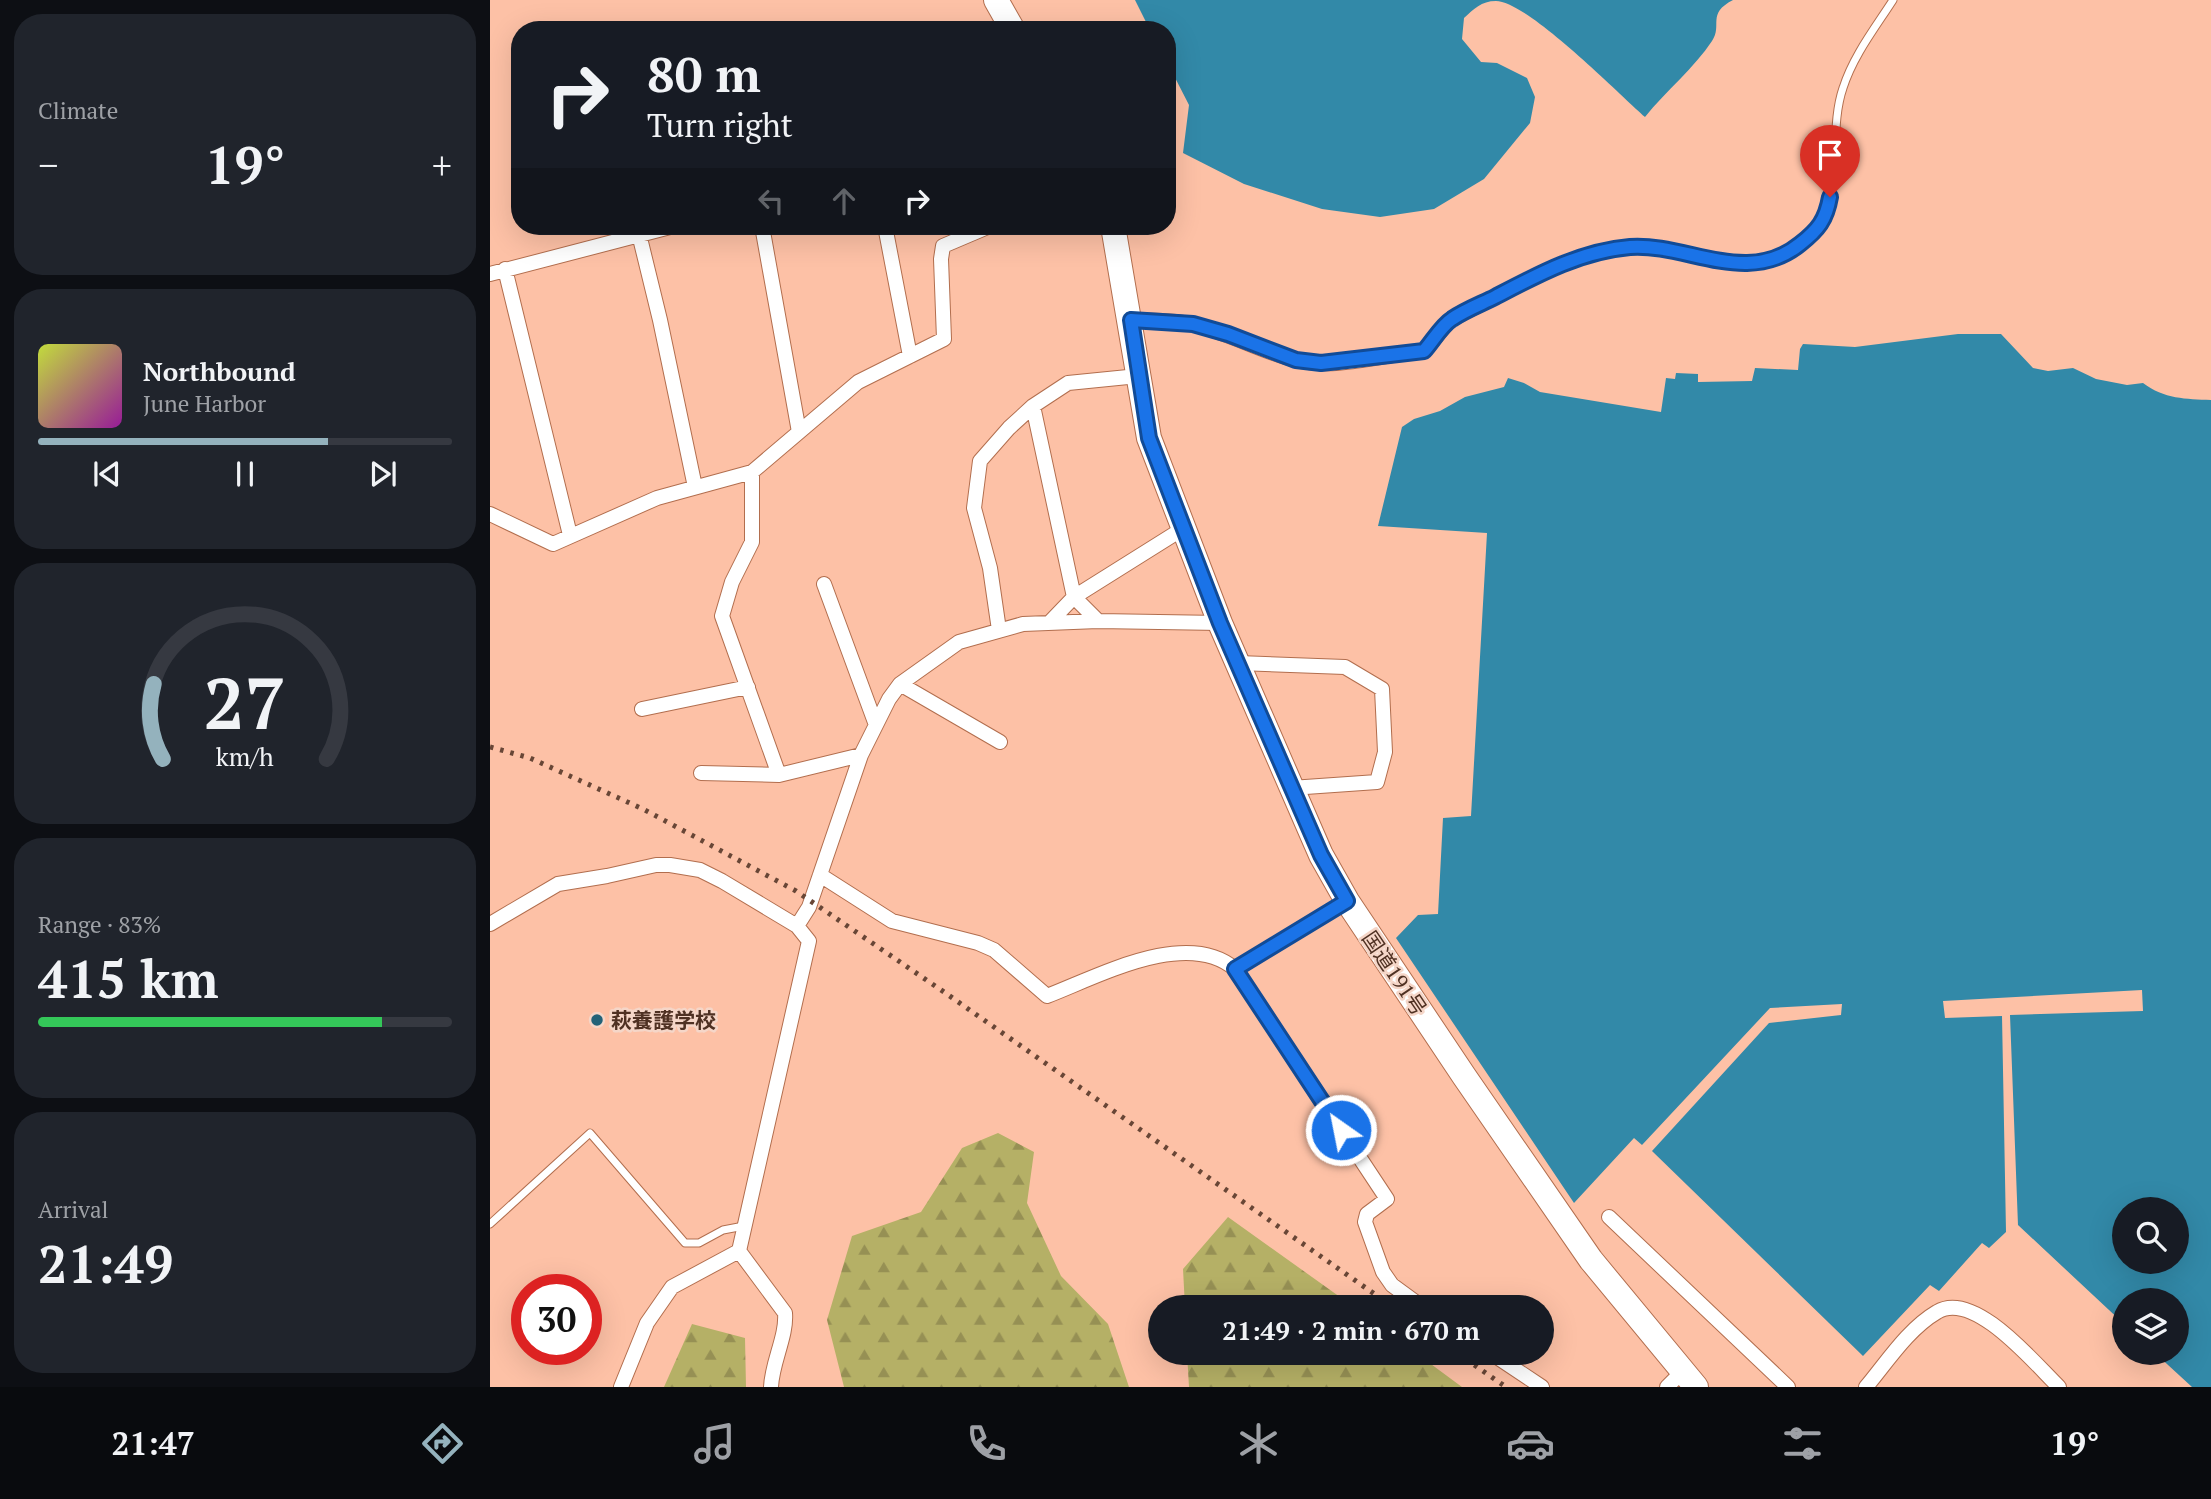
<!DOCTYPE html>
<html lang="en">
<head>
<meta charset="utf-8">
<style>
	body { margin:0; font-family:"PT Serif","Noto Sans JP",serif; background:#20242c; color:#f1f3f6; height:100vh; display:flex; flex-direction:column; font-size:26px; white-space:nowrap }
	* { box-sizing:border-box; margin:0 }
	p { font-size:23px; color:#9ea1a6 }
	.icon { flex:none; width:38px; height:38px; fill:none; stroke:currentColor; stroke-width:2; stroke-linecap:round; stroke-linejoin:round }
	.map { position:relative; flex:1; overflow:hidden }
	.panel { display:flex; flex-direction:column; gap:14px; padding:14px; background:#0d0f14; width:490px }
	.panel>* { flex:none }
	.top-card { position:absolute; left:21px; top:21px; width:665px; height:214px; border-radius:28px; box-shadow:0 7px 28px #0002; background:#171b24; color:#f1f3f6; overflow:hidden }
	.fabs { position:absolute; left:1622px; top:1197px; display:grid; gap:14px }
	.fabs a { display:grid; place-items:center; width:77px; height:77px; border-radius:50%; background:#171b24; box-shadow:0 7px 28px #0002; font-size:35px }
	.speed { position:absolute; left:21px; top:1274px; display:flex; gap:14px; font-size:35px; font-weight:700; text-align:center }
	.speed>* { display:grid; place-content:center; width:91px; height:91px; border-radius:50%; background:#171b24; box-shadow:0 7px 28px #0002; line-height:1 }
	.speed .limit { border:10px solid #d22; background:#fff; color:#111 }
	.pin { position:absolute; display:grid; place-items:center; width:60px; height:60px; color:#fff; margin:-72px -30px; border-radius:50% 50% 50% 0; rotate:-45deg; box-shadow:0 0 7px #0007 }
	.pin .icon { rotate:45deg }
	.me { position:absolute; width:77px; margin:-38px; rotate:327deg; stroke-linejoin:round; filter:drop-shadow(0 0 5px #0008) }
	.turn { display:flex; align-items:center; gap:24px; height:147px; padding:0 21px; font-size:32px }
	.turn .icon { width:91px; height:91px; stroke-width:2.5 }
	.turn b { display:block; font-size:49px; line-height:60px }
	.lanes { display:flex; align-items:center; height:66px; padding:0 21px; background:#0003; justify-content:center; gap:35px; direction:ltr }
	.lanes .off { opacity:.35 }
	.big { font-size:52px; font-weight:800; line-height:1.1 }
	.panel .card { flex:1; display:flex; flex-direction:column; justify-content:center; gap:10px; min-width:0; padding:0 24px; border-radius:28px; background:#20242c }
	.panel .dial { align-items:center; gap:0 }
	.dial svg { height:182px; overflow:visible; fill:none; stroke:#363941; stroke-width:7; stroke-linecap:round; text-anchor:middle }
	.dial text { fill:#f1f3f6; stroke:none }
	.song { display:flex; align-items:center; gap:21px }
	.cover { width:84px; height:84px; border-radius:10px; background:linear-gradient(135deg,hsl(70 70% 55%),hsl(300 70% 35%)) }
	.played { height:7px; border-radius:4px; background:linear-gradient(90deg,#94b2bd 70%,#363941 70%) }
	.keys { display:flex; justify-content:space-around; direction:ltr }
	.heat { display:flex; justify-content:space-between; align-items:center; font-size:38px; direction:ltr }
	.charge { height:10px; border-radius:5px; background:linear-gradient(90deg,#34c759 83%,#363941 0) }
	.trip { position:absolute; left:658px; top:1295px; width:406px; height:70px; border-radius:35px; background:#171b24; box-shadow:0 7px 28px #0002; font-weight:800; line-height:70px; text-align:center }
	.menu { display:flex; height:112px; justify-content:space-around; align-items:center; background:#090b0e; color:#9ea1a6 }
	.menu .icon { width:49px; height:49px }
	.menu .active { color:#94b2bd }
	.menu b { font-size:32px; color:#f1f3f6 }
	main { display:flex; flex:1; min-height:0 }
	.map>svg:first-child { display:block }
	.forest { fill:url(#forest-firs) }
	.water { fill:#3289a8; fill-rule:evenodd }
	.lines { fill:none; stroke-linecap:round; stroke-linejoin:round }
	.lane-casing { stroke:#b26e4e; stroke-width:9 }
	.street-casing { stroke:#b26e4e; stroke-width:16 }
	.highway-casing { stroke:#b26e4e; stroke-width:26 }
	.lane { stroke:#fff; stroke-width:7 }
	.street { stroke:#fff; stroke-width:14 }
	.highway { stroke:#fff; stroke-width:24 }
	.rail { stroke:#684636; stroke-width:5; stroke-dasharray:3.5 7; stroke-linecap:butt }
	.route-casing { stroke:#114b97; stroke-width:18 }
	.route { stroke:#1a73e8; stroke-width:12 }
	.poi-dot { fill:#236278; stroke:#f5d6c8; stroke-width:2.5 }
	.labels { text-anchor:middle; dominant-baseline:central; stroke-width:5; stroke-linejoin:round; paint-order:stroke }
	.street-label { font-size:21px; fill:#4f3123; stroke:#f5d6c8 }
	.poi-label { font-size:21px; font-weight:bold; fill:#4f3123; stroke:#f5d6c8; text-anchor:start }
</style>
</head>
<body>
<main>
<section class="panel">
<div class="card"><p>Climate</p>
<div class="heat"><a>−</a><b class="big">19°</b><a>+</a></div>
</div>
<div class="card">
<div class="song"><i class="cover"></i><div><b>Northbound</b><p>June Harbor</p></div></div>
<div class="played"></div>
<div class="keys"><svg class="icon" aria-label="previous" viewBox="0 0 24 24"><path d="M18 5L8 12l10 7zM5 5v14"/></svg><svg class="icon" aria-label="pause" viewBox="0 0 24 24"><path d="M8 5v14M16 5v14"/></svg><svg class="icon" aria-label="next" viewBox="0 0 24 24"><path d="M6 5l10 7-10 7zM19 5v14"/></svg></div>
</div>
<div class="card dial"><svg viewBox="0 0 100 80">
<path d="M14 69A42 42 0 1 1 86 69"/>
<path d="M14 69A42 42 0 0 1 10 36" stroke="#94b2bd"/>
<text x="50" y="56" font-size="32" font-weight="700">27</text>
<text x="50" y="72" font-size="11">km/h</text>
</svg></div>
<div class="card"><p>Range · 83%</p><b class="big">415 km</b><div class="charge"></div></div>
<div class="card"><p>Arrival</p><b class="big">21:49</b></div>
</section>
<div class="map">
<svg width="1721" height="1387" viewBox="0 0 1721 1387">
	<defs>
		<pattern id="forest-firs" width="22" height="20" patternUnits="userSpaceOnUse" patternTransform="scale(1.75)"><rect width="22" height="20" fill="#b5b066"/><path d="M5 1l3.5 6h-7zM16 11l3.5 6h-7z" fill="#969054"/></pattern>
	</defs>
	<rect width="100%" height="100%" fill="#fdc1a6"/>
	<!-- forest -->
	<path class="forest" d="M508 1133 544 1152 537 1203 571 1276 618 1324 639 1387H354L337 1320 362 1236 431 1212 472 1148Z
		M738 1217 864 1307H695L693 1269Z
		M202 1324 255 1338 256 1387H174Z
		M697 1353H926L972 1387H699Z"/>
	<!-- water -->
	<path class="water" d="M645 0H1243C1216 14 1233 25 1222 41 1205 67 1175 92 1155 117 1129 94 1037 1 1006 1 991 1 984 9 974 18L972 39 991 62 1007 63 1037 78 1045 97 1040 123 994 179 944 209 890 217 832 209 754 184 693 153 699 105 677 62V30H660Z
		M1468 334H1511L1543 368 1558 371 1583 368 1606 379 1637 385 1653 383C1674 399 1696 399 1721 400V1387H1702L1665 1353H1687V1300H1634V1324L1528 1225 1520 1015 1653 1011 1652 990 1453 1001 1455 1018 1512 1016 1516 1232 1499 1248 1492 1243 1449 1291 1440 1285 1373 1356 1162 1151 1279 1023 1351 1015 1352 1004 1280 1008 1152 1145 1144 1138 1084 1203 906 938 928 915 948 914 953 818 981 816 997 533 888 526 912 427 924 419 950 411 975 397 1014 387 1018 378 1034 383 1050 392 1171 412 1176 378 1185 379 1186 373 1208 374V382L1262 381 1265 368 1308 370 1310 349 1313 344 1365 347ZM1634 1209H1687V1262H1634Z"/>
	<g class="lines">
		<defs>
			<path id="lane" d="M1056 271C1093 258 1129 244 1170 248 1201 251 1226 265 1259 263 1279 262 1296 256 1312 243 1318 238 1324 234 1328 229 1354 191 1338 131 1353 88 1363 56 1385 28 1403 0
				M0 1224 100 1133 195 1243H209L233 1230 254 1226"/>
			<path id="street" d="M272 226 309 432
				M395 226 420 356
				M149 234 170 320 205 487
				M15 269 80 535
				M0 274 184 226
				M641 320C662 321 685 320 705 325 740 333 772 352 806 360 848 370 893 354 934 351L960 320 1056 271
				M543 406 584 597 559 623
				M262 472V542L242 582 232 616 289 775 371 755
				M0 514 63 544 167 498 262 472 368 382 454 339 451 259 453 246 500 226
				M334 584 386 725
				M608 621 584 597 694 528
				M509 630 500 568 484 508 490 461 519 428 543 406 578 383 648 376
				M748 663 855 667 892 689 895 752 887 782 801 788
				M410 684 510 742
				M152 709 258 687
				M211 773 289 775
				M330 875 402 921 488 943 504 950 557 996C609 976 697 928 745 969L857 901
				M0 924 68 884 117 876 166 865H180L210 870 232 881 307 926 319 941 249 1251 295 1313C297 1336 282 1362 281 1387
				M307 926 319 907 371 755 399 699 410 684 469 642 533 624 608 621 730 623
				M745 969 897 1199 877 1214 875 1222 893 1272 902 1285 932 1307
				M1119 1217 1298 1387
				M1001 1353 1052 1387
				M131 1387 157 1323 182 1287 249 1251
				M1177 1387 1192 1372
				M1376 1387C1397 1362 1418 1329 1447 1312 1484 1289 1545 1364 1569 1387"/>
			<path id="highway" d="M506 0 523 30
				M623 226 659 438 730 623 831 855 857 901 974 1076 1101 1260 1206 1387"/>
		</defs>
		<!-- lane casing -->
		<use href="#lane" class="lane-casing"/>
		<!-- street casing -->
		<use href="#street" class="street-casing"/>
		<!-- highway casing -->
		<use href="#highway" class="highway-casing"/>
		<!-- lane -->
		<use href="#lane" class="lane"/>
		<!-- street -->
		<use href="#street" class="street"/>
		<!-- highway -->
		<use href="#highway" class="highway"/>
		<!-- rail -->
		<path class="rail" d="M0 747 40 758 153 809 306 891 454 992 903 1307
			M967 1353 1016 1387"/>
	</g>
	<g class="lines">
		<defs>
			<path id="route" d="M851 1130 745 969 857 901 831 855 730 623 659 438 641 320 703 324 738 334 806 360 831 363 934 351C943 341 951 326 962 319 975 310 991 304 1005 297 1047 275 1091 251 1140 247 1197 243 1257 287 1310 244 1328 230 1336 220 1340 197"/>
		</defs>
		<!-- route casing -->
		<use href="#route" class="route-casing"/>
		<!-- route -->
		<use href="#route" class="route"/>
	</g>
	<!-- markers -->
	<circle class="poi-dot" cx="107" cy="1020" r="7"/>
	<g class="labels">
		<!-- street labels -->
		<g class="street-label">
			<text transform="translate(905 973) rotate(56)">国道191号</text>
		</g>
		<!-- poi labels -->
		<g class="poi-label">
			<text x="121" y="1020">萩養護学校</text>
		</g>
	</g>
</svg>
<div class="fabs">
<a><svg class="icon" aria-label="search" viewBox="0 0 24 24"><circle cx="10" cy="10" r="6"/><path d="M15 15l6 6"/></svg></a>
<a><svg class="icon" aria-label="layers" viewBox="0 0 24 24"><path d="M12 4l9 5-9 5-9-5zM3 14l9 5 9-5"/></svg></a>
</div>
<div class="speed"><div class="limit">30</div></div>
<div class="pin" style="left:1340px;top:197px;background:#d93025"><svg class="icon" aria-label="arrive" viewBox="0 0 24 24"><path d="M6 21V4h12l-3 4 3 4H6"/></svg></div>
<svg class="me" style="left:851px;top:1130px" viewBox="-20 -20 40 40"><circle r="17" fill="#1a73e8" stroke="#fff" stroke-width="3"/><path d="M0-11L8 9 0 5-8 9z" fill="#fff"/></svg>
<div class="trip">21:49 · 2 min · 670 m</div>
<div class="top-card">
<div class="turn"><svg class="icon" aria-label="right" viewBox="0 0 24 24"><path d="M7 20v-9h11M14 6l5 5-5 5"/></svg><div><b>80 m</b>Turn right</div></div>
<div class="lanes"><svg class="icon off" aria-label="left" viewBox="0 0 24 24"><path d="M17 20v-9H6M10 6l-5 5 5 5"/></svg><svg class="icon off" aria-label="ahead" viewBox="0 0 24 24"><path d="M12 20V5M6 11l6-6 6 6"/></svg><svg class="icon" aria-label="right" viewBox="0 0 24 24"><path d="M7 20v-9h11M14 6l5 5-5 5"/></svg></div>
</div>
</div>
</main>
<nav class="menu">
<b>21:47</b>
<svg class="icon active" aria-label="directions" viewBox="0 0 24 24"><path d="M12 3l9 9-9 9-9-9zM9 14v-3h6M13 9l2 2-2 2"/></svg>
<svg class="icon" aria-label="music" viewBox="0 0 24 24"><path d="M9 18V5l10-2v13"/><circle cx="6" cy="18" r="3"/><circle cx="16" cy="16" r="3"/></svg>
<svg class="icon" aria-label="phone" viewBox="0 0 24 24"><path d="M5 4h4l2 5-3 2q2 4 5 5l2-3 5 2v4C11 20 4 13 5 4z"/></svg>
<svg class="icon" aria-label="climate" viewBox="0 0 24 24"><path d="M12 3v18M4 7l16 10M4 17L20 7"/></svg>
<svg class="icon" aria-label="car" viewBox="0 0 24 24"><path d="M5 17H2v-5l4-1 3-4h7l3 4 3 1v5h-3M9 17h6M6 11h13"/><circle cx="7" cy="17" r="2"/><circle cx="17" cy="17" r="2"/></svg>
<svg class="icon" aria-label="filters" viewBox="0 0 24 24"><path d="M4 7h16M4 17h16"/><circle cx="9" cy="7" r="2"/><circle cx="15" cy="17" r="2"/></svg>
<b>19°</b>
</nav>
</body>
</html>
